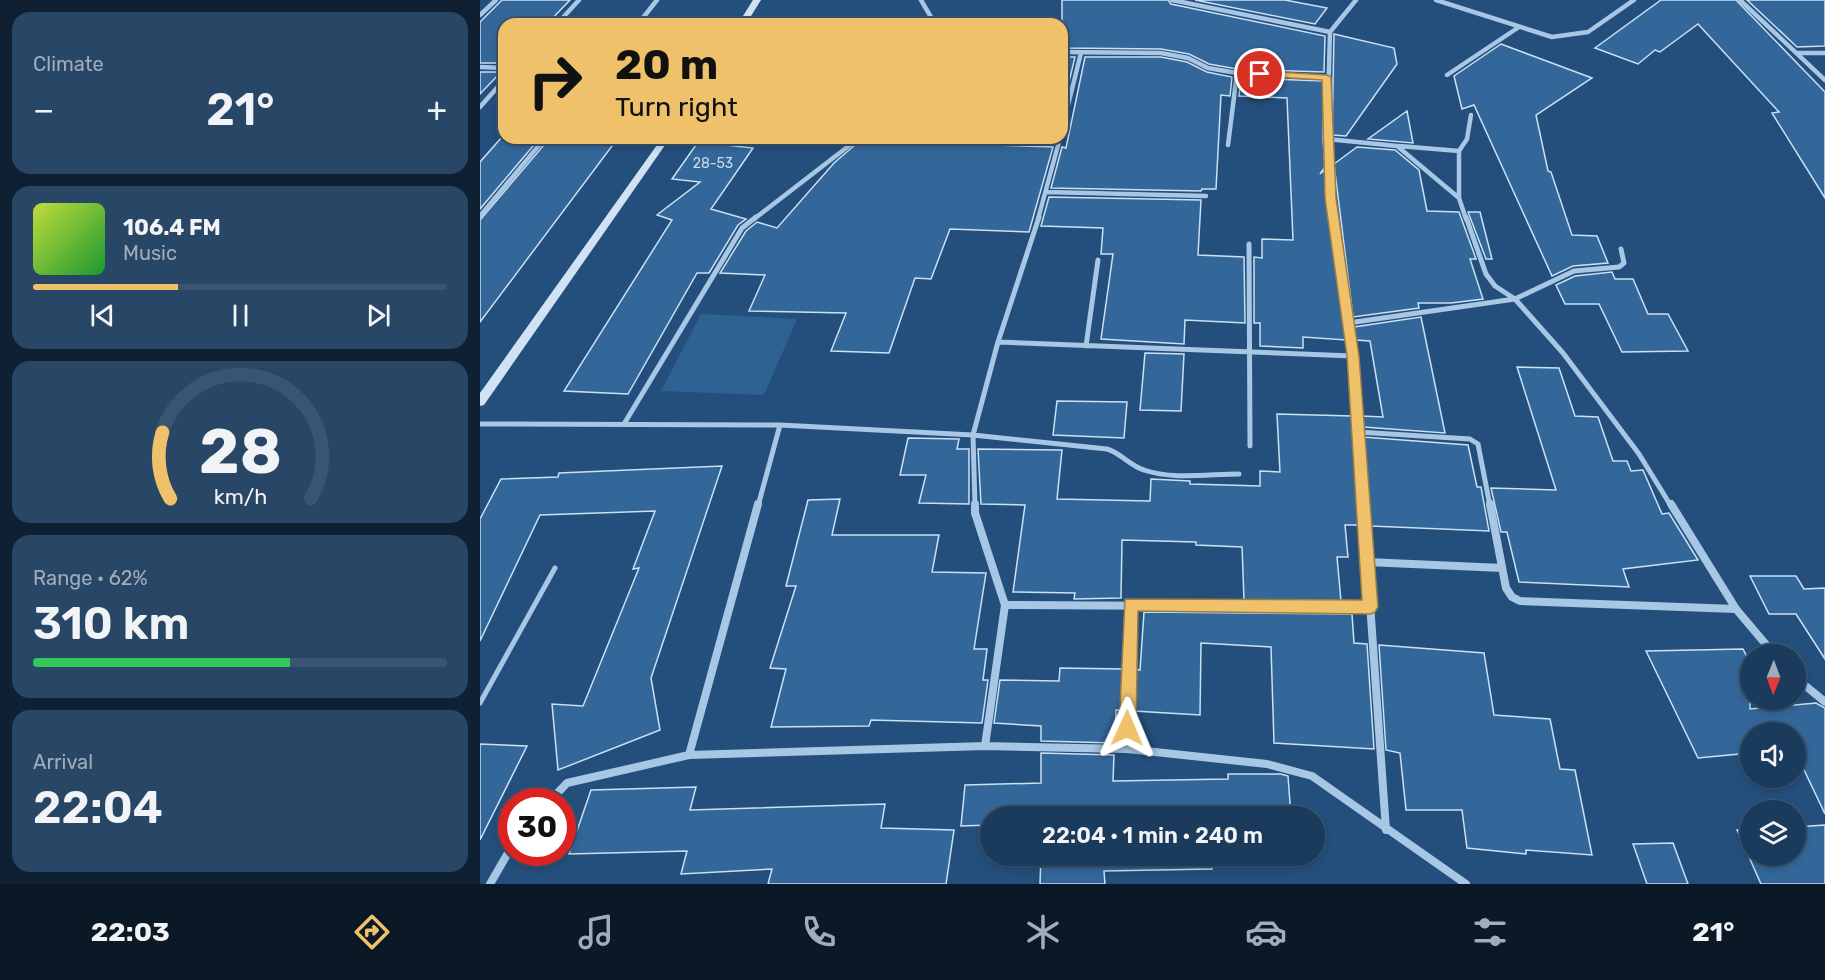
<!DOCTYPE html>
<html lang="en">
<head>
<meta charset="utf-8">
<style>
	body { margin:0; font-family:Rubik,sans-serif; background:#284666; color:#f1f3f6; height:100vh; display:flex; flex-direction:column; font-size:22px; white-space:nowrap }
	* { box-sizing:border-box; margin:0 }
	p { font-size:20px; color:#a0adbc }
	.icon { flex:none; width:33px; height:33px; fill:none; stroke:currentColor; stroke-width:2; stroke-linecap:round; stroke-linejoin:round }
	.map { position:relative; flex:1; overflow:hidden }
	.drawer { display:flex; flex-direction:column; gap:12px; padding:12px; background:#0f2033; width:480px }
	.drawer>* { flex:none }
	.hud { position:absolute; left:18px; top:18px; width:570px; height:126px; border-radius:18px; box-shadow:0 3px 9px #0003,0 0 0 2px #395572; background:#efc16b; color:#111; overflow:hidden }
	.needle { width:39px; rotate:181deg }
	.buttons { position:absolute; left:1260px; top:644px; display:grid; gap:12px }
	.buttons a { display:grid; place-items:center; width:66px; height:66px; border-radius:50%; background:#1b3b5d; box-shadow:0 3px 9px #0003,0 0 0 2px #395572; font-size:30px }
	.speed { position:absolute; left:18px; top:788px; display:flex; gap:12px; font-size:30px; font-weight:700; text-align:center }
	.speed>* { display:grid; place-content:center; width:78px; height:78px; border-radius:50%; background:#1b3b5d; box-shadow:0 3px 9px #0003,0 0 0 2px #395572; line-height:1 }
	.speed .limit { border:9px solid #d22; background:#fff; color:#111 }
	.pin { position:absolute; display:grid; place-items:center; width:51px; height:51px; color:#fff; margin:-26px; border:3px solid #fff; border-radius:50%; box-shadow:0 2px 6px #0007 }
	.me { position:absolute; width:66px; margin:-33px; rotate:1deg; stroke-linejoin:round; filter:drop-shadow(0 0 4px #0008) }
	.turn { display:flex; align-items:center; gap:21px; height:126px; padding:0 18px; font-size:27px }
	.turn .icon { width:78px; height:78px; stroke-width:2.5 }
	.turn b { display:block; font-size:42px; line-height:51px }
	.big { font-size:45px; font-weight:600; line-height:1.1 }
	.drawer .card { flex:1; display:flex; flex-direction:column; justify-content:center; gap:9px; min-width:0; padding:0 21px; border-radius:18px; background:#284666 }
	.drawer .dial { align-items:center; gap:0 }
	.dial svg { height:156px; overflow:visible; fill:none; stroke:#395572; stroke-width:7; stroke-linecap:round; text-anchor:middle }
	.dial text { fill:#f1f3f6; stroke:none }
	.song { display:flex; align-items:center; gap:18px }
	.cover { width:72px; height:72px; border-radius:9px; background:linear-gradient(135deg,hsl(70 70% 55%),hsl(130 70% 35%)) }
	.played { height:6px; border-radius:3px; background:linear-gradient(90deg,#efc16b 35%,#395572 35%) }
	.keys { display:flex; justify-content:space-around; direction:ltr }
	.heat { display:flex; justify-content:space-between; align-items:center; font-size:33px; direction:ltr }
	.charge { height:9px; border-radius:4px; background:linear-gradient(90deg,#34c759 62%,#395572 0) }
	.trip { position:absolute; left:500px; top:806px; width:345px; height:60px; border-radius:30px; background:#1b3b5d; box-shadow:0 3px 9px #0003,0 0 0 2px #395572; font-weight:600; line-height:60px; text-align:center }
	.tabs { display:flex; height:96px; justify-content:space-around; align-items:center; background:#0b1825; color:#a0adbc }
	.tabs .icon { width:42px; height:42px }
	.tabs .selected { color:#efc16b }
	.tabs b { font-size:27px; color:#f1f3f6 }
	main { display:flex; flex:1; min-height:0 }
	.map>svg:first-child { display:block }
	.green { fill:#2e6293 }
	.building { fill:#346799; stroke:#cae0f4; stroke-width:1.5 }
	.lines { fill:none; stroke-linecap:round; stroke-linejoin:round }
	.service { stroke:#a7c7e5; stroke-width:5 }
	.minor-far2 { stroke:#a7c7e5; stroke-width:4.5 }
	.minor-far1 { stroke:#a7c7e5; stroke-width:5 }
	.minor { stroke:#a7c7e5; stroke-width:8 }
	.secondary { fill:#d1e2f5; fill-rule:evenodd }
	.route { fill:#efc16b; stroke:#9b7d46; stroke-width:1.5 }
	.labels { text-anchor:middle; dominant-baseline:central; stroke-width:6; stroke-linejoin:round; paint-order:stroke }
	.far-number-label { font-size:14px; fill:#ccd9e6 }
</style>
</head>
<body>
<main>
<section class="drawer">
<div class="card"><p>Climate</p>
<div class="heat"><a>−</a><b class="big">21°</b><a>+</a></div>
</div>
<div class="card">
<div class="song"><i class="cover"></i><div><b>106.4 FM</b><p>Music</p></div></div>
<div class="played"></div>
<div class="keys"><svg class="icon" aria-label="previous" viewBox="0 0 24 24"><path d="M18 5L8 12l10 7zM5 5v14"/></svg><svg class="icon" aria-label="pause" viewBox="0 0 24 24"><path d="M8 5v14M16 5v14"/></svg><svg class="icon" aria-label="next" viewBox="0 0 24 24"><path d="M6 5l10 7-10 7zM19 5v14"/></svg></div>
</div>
<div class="card dial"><svg viewBox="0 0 100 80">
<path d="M14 69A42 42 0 1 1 86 69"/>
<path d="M14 69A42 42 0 0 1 10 35" stroke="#efc16b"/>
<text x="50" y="56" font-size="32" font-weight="700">28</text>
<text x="50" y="72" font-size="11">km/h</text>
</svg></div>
<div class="card"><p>Range · 62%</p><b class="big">310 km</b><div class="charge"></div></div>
<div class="card"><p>Arrival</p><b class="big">22:04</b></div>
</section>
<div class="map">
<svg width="1345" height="884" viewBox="0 0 1345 884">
	<rect width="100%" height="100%" fill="#244f7c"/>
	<!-- green -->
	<path class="green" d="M221 314 317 319 284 395 181 391Z"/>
	<!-- building -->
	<path class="building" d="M22 0H90L67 24H24V63H0V22Z
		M582 0H688L691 4 845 36 844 72 757 69 729 64 709 54 681 49 582 48Z
		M715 0H805L847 8 835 24Z
		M1181 0H1256L1345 92V198L1292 113 1299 112 1218 24 1180 52 1175 50 1158 64 1115 48Z
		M1267 0H1345V46L1317 47Z
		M854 34 914 48 917 64 866 136 852 135Z
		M1021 44 1112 78 1056 115 1068 171 1071 172 1092 235 1117 236 1128 263 1093 266 1072 276 994 105 982 109 974 76Z
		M582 57H595L589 82H582Z
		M605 57H681L707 62 727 72 752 77 750 96 741 95 736 189H722L721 191 571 188 582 147 586 148Z
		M0 72H21L0 94Z
		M761 78 844 81 843 139 845 167 840 174 845 170 866 340 823 337V348L780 346V323H774V257L782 258V239L813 240 807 98 759 96Z
		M927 111 933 143 888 139Z
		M22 137 59 139 0 209V162Z
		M79 138H138L0 322V220L69 139Z
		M383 138H515L513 145 573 147 549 232 470 229 451 279 435 278 409 353 351 351 366 313 269 311 285 275 240 273 266 231 277 222 297 228 354 163Z
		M218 142 273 148 231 209 266 219 258 225 229 273H217L148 394 84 391 192 220 177 215 220 182 192 179Z
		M877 147 915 150 939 170 947 211 979 212 996 259H990L1003 299 971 303H938L939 308 873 317 854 164Z
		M569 197 721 200 718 255 764 257 765 323 705 320 704 344 621 339 633 254H621L623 228 561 226Z
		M988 212H1000L1012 259H1006Z
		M1132 272 1135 279H1153L1168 314H1188L1208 351 1142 352 1119 304H1085L1076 285 1095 276Z
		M941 317 965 433 883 427 882 416 903 417 890 341 876 340 874 327Z
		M665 353 704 354 701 411 660 410Z
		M1037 367 1079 368 1095 416 1118 417 1133 461H1147L1151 471 1163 470 1182 514 1189 513 1218 560 1143 569 1149 587 1039 582 1027 532H1021L1011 488 1076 490Z
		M577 401 647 402 644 438 573 435Z
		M797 414 872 416 879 525H865L868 557H857L861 601 764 600 762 547 716 545V542L642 540 641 598 594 599 595 593 533 592 545 505 501 504 498 449 582 450 577 499 670 501 671 479 710 481V484L780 486V471L800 472Z
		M883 437 988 445 997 487H1001L1009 531 891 526Z
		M428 438 479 439 477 449H489V504L439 503 446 475H420Z
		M242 466 171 678 180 730 78 770 72 704 103 706 159 568 153 569 175 511 60 515 0 641V519L21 479 78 477 79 473Z
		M360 499 352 535H459L452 572 506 573 494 649H507L503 680H508L502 723 391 720 389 726 291 727 306 669 290 668 316 586H306L328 500Z
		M1270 576H1316L1324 589 1345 588V659L1316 614H1289Z
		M664 612 872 614 874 643 887 644 894 749 794 743 791 647 721 643 720 715 654 711 655 669 660 670Z
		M899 645 1004 653 1014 715 1070 719 1080 769 1095 770 1112 855 1046 850V854L987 848 982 810H926L920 753 906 750Z
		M1263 649 1270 663V709L1336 703 1345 708V814L1316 753V732H1270V753L1218 758 1166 651Z
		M580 668 643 669 642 711 636 710 635 743 561 741V726L514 723 520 680 579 681Z
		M0 744 47 746 0 840Z
		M561 753 634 755 633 781 748 779V774H801L808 776 811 816H510V825L481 826 485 785 561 783Z
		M216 787 210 810 405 804 401 828 474 830 466 884H288L292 869 201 874 207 851 89 854 111 790Z
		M1345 825V884H1281L1257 830 1270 829V855H1316V827Z
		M1193 843 1208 884H1167L1153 844Z
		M561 855H815V858H731L732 869 624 871 625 884H560Z"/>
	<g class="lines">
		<!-- service -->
		<path class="service" d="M0 703 75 568"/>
		<!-- minor-far2 -->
		<path class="minor-far2" d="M441 0 455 24
			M692 0 850 32
			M956 0 1072 37 1108 32 1154 0
			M1260 0 1345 80
			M0 15 16 0
			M77 24 99 0
			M158 24 177 0
			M582 52 681 53 708 58 728 68 757 73 847 77
			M1316 53H1345
			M0 67 24 68
			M967 75 1039 27
			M0 107 24 80
			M582 129 601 53
			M847 139 917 146 979 198 986 219
			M748 145 757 73
			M919 146 979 151V198
			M979 151 987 139 991 115
			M567 192 726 196
			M0 216 65 138
			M274 219 379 138
			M558 219 580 138
			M854 219 847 139 850 32 876 0"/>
		<!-- minor-far1 -->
		<path class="minor-far1" d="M854 217 873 356 883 506
			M986 217 1006 274 1015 286 1035 299 1083 353 1159 454 1191 506
			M769 244 770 446
			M868 323 1035 299 1094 271 1139 267 1144 263 1141 249
			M518 342 873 356
			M606 346 618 260
			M0 424 300 425 278 506
			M144 424 262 228 276 217
			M300 425 493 435 627 449C641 453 650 466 664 470 693 480 729 474 759 474
			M878 432 990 439 998 444 1010 506
			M495 506 493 435 518 342 559 217"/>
		<!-- minor -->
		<path class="minor" d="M278 504 209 755 505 746 647 749 787 764 832 776 986 884
			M495 504V513L525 605 505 746
			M883 504 906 830
			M1010 504 1026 588 1032 597 1040 601 1256 609
			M1191 504 1256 609 1294 654
			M887 562 1022 568
			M525 605 890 607
			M1316 678 1345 702
			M647 749 650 604
			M70 801 87 783 209 755
			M10 884 32 846"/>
		<!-- secondary -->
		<path class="secondary" d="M273 0H281L266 24H258Z
			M182 138H190L4 405 0 406V393Z"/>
	</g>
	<!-- route -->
	<path class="route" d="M780 71 847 75 851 77 856 198 879 356 898 607 895 612 890 614 658 611 656 728 653 734 647 736 641 734 639 728 645 599 882 600 867 356 845 198 842 80 776 76 775 74Z"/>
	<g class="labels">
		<!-- far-number labels -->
		<g class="far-number-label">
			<text x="233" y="163">28-53</text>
		</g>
	</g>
</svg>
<div class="buttons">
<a><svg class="needle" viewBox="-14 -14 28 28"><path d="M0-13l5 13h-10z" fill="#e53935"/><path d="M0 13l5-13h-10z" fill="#a0adbc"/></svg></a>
<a><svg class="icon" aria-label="sound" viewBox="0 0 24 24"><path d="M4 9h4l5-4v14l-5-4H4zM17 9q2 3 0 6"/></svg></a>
<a><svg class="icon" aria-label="layers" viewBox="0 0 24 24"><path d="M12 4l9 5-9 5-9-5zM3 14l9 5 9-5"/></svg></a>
</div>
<div class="speed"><div class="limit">30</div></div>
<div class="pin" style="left:780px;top:74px;background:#d93025"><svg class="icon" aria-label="arrive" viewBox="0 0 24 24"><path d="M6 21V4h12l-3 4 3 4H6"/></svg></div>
<svg class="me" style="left:647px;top:728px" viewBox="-20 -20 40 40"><path d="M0-17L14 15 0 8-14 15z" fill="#efc16b" stroke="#fff" stroke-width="4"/></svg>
<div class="trip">22:04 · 1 min · 240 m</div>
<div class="hud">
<div class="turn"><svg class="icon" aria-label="right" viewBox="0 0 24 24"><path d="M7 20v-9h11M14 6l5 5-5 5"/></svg><div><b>20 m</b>Turn right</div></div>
</div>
</div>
</main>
<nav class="tabs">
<b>22:03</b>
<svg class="icon selected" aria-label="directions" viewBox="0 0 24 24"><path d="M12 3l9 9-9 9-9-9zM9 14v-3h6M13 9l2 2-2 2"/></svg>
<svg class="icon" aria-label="music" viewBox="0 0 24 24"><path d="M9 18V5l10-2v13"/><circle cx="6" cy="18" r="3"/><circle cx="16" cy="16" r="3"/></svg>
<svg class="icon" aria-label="phone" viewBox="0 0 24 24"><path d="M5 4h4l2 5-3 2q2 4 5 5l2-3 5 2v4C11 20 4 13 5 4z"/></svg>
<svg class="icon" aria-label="climate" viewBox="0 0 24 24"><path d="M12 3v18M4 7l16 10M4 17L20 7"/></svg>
<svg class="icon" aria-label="car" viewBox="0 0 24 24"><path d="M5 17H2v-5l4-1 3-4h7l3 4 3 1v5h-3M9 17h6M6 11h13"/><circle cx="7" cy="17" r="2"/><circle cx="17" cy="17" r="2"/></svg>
<svg class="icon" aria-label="filters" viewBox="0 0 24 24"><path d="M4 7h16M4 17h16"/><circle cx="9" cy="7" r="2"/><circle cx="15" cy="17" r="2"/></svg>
<b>21°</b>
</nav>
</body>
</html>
